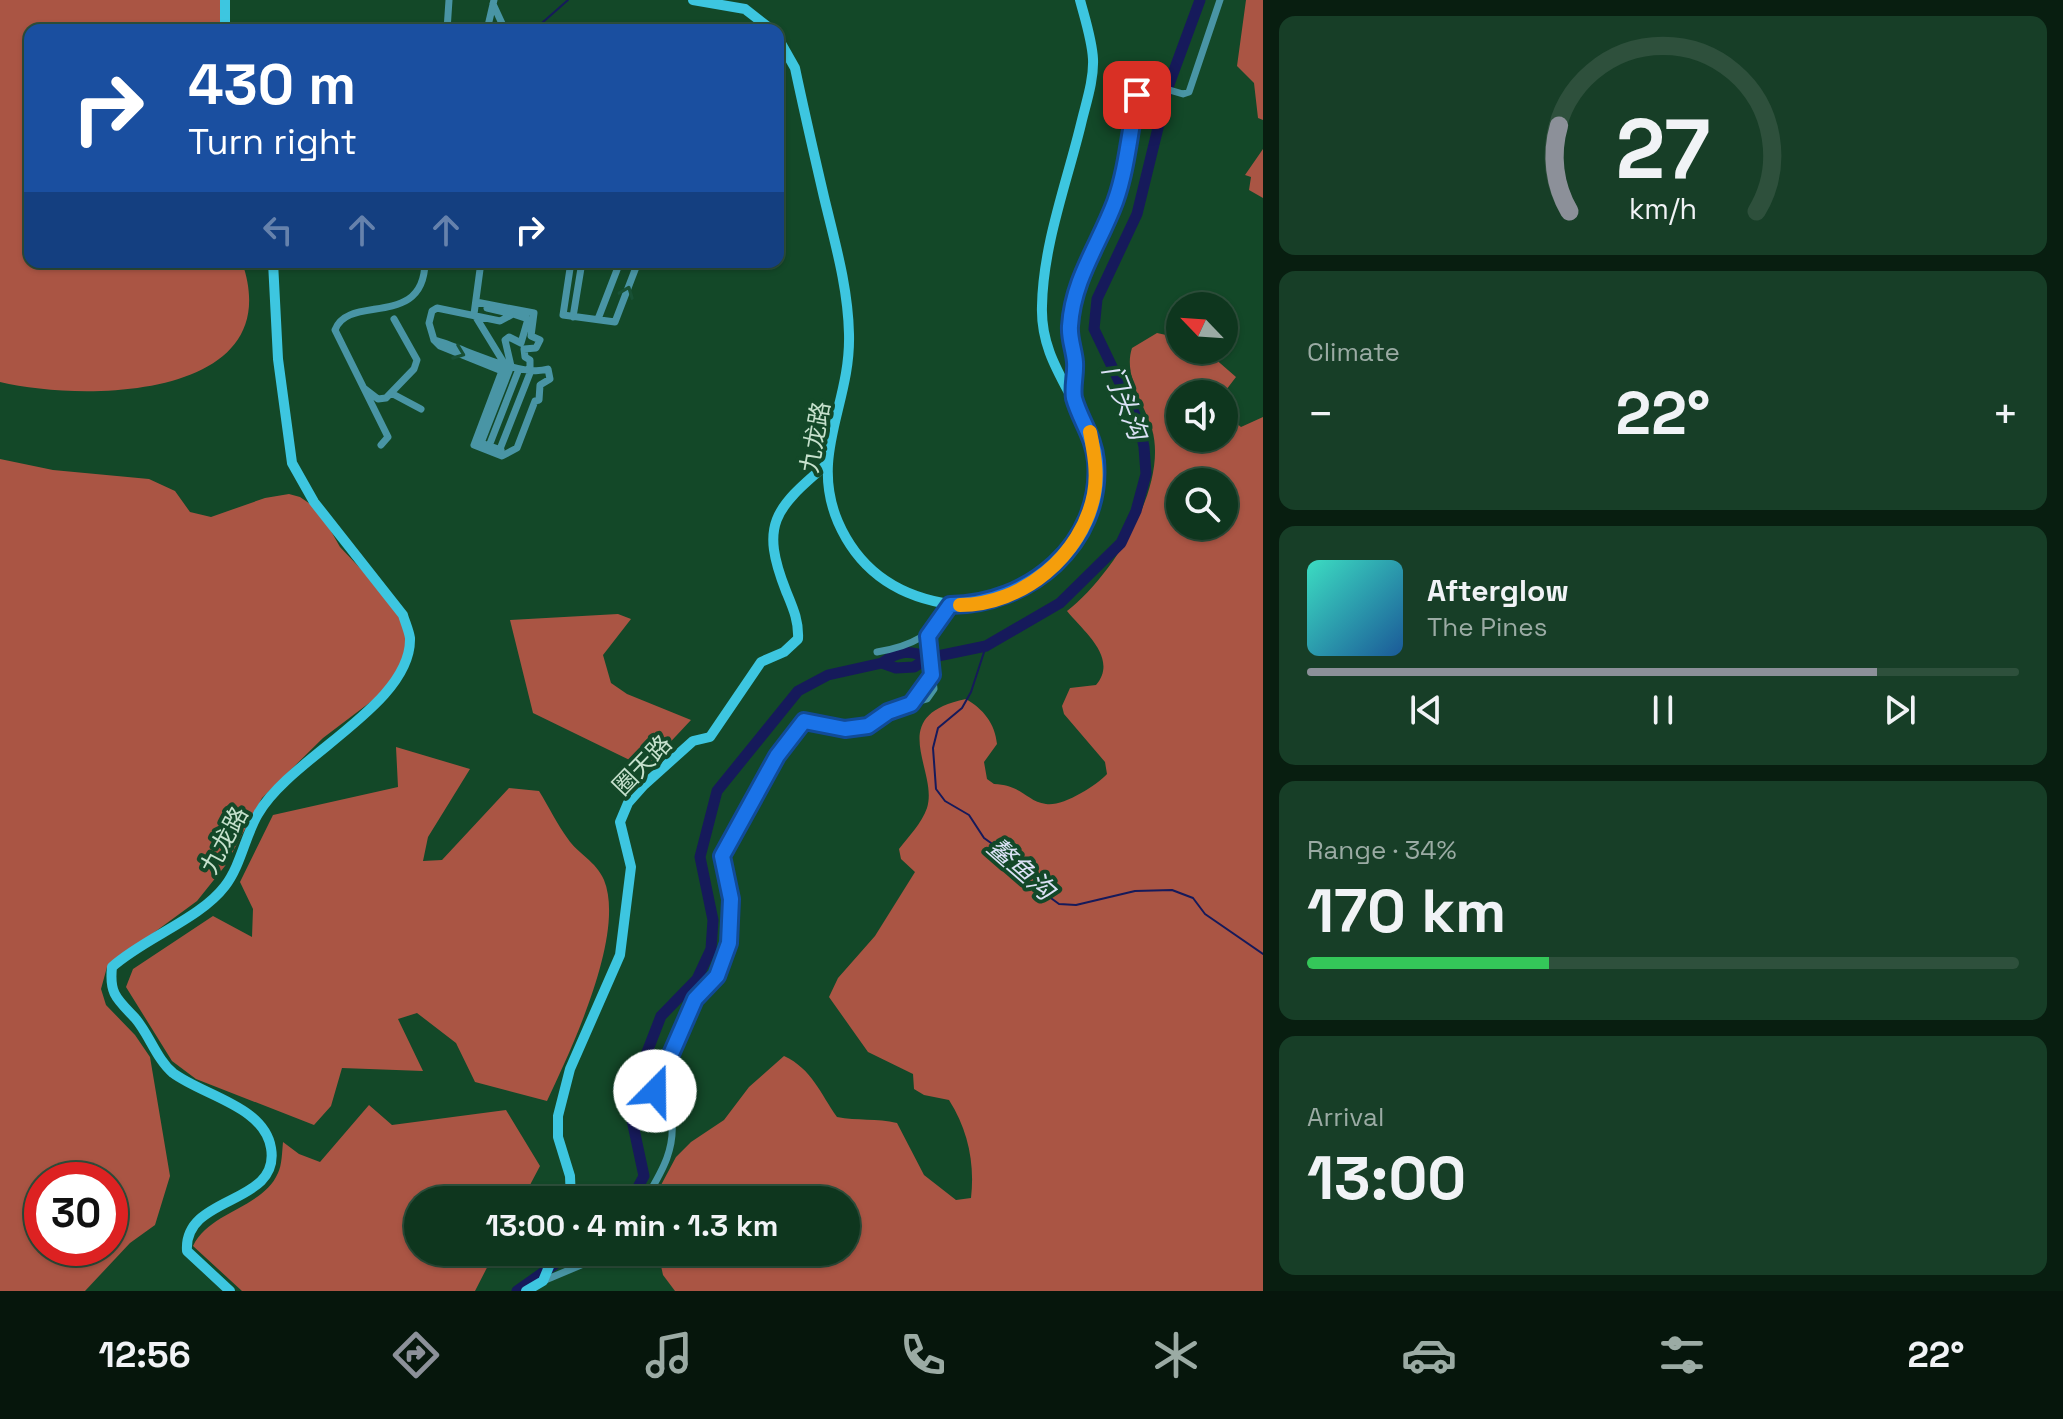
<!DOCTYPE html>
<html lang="en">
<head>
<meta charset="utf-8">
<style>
	body { margin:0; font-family:"Space Grotesk","Noto Sans SC",sans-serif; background:#173e27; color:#f1f3f6; height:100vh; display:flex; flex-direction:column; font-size:30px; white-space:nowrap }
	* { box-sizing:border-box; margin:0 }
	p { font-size:26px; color:#9baba4 }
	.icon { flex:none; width:44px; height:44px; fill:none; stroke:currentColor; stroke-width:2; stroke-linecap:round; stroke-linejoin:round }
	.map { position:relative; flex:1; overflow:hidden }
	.panel { display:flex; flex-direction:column; gap:16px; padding:16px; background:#081e10; width:800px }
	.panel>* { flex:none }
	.hud { position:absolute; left:24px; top:24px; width:760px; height:244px; border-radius:16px; box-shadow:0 2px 6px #0004,0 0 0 2px #2e503c; background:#1a4fa0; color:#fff; overflow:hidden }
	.needle { width:52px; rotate:295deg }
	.tools { position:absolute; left:1166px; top:292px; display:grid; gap:16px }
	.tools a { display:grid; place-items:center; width:72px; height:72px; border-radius:50%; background:#0e361e; box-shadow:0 2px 6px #0004,0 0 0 2px #2e503c; font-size:40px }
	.speed { position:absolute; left:24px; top:1162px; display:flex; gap:16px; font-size:40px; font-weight:700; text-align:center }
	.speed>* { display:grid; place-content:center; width:104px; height:104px; border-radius:50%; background:#0e361e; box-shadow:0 2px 6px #0004,0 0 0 2px #2e503c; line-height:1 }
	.speed .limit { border:12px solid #d22; background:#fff; color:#111 }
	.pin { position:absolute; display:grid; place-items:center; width:68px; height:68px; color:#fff; margin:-34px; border-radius:16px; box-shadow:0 4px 12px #0006 }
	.me { position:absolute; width:88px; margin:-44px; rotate:22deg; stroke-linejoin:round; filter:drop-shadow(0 0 6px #0008) }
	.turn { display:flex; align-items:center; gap:28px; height:168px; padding:0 32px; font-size:36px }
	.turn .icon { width:104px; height:104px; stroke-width:2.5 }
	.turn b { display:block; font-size:56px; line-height:68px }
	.lanes { display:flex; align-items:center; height:76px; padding:0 32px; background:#0003; justify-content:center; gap:40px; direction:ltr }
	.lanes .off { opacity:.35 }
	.big { font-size:60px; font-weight:700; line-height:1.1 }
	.panel .tile { flex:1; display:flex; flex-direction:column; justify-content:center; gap:12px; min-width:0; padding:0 28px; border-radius:16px; background:#173e27 }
	.panel .dial { align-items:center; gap:0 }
	.dial svg { height:208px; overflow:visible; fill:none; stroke:#2e503c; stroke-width:7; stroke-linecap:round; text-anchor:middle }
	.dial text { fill:#f1f3f6; stroke:none }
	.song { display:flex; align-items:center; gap:24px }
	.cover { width:96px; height:96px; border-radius:12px; background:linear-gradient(135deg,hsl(170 70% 55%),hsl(210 70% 35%)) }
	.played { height:8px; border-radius:4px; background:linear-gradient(90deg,#8c9099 80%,#2e503c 80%) }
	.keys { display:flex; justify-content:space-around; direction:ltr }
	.heat { display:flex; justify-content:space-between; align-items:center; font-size:44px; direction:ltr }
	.charge { height:12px; border-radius:6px; background:linear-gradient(90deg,#34c759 34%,#2e503c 0) }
	.trip { position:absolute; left:404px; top:1186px; width:456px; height:80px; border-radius:40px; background:#0e361e; box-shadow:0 2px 6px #0004,0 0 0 2px #2e503c; font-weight:700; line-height:80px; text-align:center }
	.menu { display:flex; height:128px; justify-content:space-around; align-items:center; background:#06160c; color:#9baba4 }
	.menu .icon { width:56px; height:56px }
	.menu .current { color:#8c9099 }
	.menu b { font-size:36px; color:#f1f3f6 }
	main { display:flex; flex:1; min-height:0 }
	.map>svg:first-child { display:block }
	.forest { fill:#a54; fill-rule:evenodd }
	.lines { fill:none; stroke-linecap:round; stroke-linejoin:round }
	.stream { stroke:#161a5b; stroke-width:2 }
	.river { stroke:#161a5b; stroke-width:11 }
	.street { stroke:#4995a5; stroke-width:7 }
	.secondary { stroke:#3dc6e0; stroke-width:10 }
	.oneway { stroke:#185034 }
	.route-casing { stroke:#114b97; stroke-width:20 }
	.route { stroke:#1a73e8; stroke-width:14 }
	.slow { stroke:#f59e0b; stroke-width:14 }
	.labels { text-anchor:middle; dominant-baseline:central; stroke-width:8; stroke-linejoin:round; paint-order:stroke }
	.street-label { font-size:24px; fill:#c6e1cd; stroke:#134828 }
	.water-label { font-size:26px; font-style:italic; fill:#dbe1f5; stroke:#134828 }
</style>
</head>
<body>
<main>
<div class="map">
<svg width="1263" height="1291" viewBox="0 0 1263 1291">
	<rect width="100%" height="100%" fill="#134828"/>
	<!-- forest -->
	<path class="forest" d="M0 0H222L225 22 201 30H30V262H242C290 400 84 402 0 382Z
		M1246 0H1263V120L1258 118 1254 83 1237 66Z
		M1263 149V198L1249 190 1251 177 1245 175Z
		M1157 333 1180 338V350H1205L1236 377 1223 394H1180V438H1224V413L1241 427 1263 417V1291H675L663 1275 658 1252H846V1200H653L676 1157 691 1142 724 1120 749 1087 784 1056C812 1069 820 1093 837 1117 857 1121 877 1118 897 1123L924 1175 956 1200 971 1198C975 1163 968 1130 949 1100L924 1095 914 1089 913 1074 868 1052 829 997 838 978 875 936 915 872 901 859 899 849C908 837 922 823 927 808 939 770 883 716 966 699 983 709 995 723 997 744L984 762 987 779 994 784C1022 785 1026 801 1046 804 1062 807 1096 786 1107 774L1105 762 1064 714 1062 706 1070 688 1096 685C1119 658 1083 631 1067 611 1111 577 1169 488 1152 429 1144 403 1123 375 1132 348ZM1224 482V526H1180V482Z
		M0 459 53 470 149 479 175 491 190 512 211 517 265 498 289 494 300 497 319 510 340 547 396 606 411 646 385 691 323 738 262 798 225 866 197 901 107 967 101 989 106 1005 135 1035 150 1057 170 1176 155 1225 130 1243 85 1291H0ZM42 1180H110V1248H42Z
		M618 614 631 619 603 655 611 683 627 694 691 720 646 768 533 713 510 620Z
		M396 747 470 769 428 837 423 861 442 860 509 788 539 791C549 807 557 824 568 839 578 854 596 861 604 880 626 934 571 1050 547 1101L475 1082 456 1043 417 1013 398 1019 423 1071 342 1068 331 1106 314 1125 196 1079 172 1061 126 987 133 969 213 916 252 937 253 909 240 882 273 815 398 787Z
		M369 1105 392 1125 506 1110 540 1166 522 1200H418V1252H495L475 1291H242L193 1246C210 1211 263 1208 278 1173 282 1165 282 1152 283 1142L299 1154 320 1162Z"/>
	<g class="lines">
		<!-- stream -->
		<path class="stream" d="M534 30 568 0
			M986 646 971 692 962 708 938 728 933 748 936 789 945 801 969 815 984 838 1026 868 1044 893 1059 904 1076 905 1135 891 1172 890 1193 898 1205 914 1263 954"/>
		<!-- river -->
		<path class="river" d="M882 663C898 651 910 649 928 658
			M631 1200 644 1176 632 1120 637 1078 661 1016 697 979 711 949 713 920 700 857 717 791 798 691 828 675 882 663 896 668 914 667 928 658 986 646 1060 603 1121 543 1136 511 1146 474 1144 447 1139 423 1094 329 1097 299 1137 214 1168 87 1200 0
			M517 1291 572 1252"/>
		<!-- street -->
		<path class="street" d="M493 4 505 30
			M447 30 449 0
			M487 30 494 0
			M481 262 474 314 504 363
			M571 262 563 315 615 322 638 262
			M476 302 534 313 531 336 540 340 536 348 524 349 525 357 530 360V373L500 449
			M573 317 582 262
			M598 319 620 262
			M434 340 429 323 432 311 437 308 500 321 513 314 487 308
			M502 371 440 346 434 340C464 348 520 378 548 369L550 379 540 385 539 400 535 401 517 448 502 456 474 445 502 371 505 364
			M365 389 378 399 386 398 414 369 417 360 394 319
			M391 393 421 409
			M1074 398 1075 362 1069 329 1077 282 1115 200 1137 95 1149 84 1183 94 1189 92 1220 0
			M381 445 388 437 335 330C348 293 424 330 425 262
			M489 446 519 369
			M501 450 481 443 511 366 505 340 509 337 521 343 528 319 513 314
			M877 652C912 646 932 636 950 605
			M913 703 927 699 934 689 928 636
			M617 1087 655 1091
			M645 1200C661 1173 677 1148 671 1115 669 1105 657 1099 654 1089L695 999 717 976 729 943 731 899 722 856 777 756 804 721 845 729 876 724 888 712 916 700 932 675
			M543 1281 612 1252"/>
		<!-- secondary -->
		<path class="secondary" d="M225 0V30
			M693 0 745 9 772 30
			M778 38 795 68C804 111 814 154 824 197 835 243 848 287 849 334 851 404 809 454 838 522 858 568 894 594 943 603 979 610 1013 595 1042 574 1065 558 1079 539 1088 512 1118 419 1039 386 1042 306 1043 245 1067 182 1081 124 1086 103 1094 80 1093 59 1092 40 1085 19 1080 0
			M571 1200 570 1176 558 1137V1116L570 1069 620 955 631 867 620 822 628 803 644 785 693 741 710 737 761 662 784 652 798 639C799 621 793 608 786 591 760 525 774 509 826 465
			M230 1291 187 1251C183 1194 281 1206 271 1148 264 1106 204 1096 173 1073 157 1060 149 1034 135 1018 117 999 109 994 112 967 144 938 200 919 225 886 241 865 245 836 258 814 290 757 412 705 410 638 409 631 405 622 403 615L314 502 292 463 278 359 273 262
			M526 1291 543 1281 555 1252"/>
	</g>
	<!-- one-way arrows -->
	<defs><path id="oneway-chevron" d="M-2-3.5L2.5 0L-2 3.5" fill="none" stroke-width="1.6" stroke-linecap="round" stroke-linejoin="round" transform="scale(2)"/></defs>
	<g class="oneway">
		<use href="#oneway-chevron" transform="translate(627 292) rotate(-69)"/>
		<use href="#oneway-chevron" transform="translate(459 353) rotate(21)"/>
	</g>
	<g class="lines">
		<defs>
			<path id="route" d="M655 1091 695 999 717 976 729 943 731 899 722 856 777 756 804 721 845 729 868 726 888 712 911 704 932 675 928 636 950 605C1028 605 1103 544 1096 461 1094 437 1080 420 1074 398 1072 387 1076 374 1075 362 1074 350 1069 338 1070 326 1073 279 1099 245 1115 202 1127 169 1130 129 1137 95"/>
		</defs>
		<!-- route casing -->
		<use href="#route" class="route-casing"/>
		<!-- route -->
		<use href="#route" class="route"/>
		<!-- slow -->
		<path class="slow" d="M960 605C1022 605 1082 556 1094 494 1098 473 1094 452 1090 432"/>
	</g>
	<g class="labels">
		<!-- street labels -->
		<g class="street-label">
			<text transform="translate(815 437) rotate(-80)">九龙路</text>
			<text transform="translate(642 765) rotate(-46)">圈天路</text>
			<text transform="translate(224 840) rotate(-62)">九龙路</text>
		</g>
		<!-- water labels -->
		<g class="water-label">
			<text transform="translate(1125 402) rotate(68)">门头沟</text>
			<text transform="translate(1021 869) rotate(41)">鳌鱼沟</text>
		</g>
	</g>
</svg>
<div class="tools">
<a><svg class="needle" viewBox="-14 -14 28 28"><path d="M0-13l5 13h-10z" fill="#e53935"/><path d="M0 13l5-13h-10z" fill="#9baba4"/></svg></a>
<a><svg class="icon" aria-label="sound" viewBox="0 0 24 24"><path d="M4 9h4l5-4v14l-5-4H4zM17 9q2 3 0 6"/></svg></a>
<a><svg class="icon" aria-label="search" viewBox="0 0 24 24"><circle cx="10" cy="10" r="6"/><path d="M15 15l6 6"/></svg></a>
</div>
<div class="speed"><div class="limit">30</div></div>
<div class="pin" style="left:1137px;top:95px;background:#d93025"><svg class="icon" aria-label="arrive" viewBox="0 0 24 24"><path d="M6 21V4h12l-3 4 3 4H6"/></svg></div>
<svg class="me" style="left:655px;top:1091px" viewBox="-20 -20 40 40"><circle r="19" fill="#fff"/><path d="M0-13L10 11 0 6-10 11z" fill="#1a73e8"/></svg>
<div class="trip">13:00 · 4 min · 1.3 km</div>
<div class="hud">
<div class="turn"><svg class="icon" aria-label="right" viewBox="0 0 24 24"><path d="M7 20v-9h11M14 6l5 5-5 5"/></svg><div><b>430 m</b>Turn right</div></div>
<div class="lanes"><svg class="icon off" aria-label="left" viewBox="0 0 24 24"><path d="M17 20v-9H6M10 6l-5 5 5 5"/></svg><svg class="icon off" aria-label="ahead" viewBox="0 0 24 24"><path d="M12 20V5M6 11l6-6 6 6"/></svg><svg class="icon off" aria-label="ahead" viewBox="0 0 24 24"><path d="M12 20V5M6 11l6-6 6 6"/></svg><svg class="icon" aria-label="right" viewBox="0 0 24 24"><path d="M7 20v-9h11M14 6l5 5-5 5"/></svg></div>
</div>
</div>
<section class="panel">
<div class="tile dial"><svg viewBox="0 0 100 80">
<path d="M14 69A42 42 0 1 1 86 69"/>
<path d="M14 69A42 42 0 0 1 10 36" stroke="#8c9099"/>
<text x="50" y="56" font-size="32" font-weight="700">27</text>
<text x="50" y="72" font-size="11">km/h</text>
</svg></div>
<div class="tile"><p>Climate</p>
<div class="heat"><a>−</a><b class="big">22°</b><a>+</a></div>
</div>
<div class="tile">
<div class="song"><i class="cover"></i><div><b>Afterglow</b><p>The Pines</p></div></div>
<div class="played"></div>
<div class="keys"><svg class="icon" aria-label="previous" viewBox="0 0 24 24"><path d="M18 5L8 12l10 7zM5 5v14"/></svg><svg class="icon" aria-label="pause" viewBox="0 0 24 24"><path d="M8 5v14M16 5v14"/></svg><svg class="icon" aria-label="next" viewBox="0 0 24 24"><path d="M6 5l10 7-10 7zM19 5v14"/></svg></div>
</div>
<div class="tile"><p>Range · 34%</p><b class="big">170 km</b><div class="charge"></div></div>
<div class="tile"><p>Arrival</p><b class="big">13:00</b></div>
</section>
</main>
<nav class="menu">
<b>12:56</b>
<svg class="icon current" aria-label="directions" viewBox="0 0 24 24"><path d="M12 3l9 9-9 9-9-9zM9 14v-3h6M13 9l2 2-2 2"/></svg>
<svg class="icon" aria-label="music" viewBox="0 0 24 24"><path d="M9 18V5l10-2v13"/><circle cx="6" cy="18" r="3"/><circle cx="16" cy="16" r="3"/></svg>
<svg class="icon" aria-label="phone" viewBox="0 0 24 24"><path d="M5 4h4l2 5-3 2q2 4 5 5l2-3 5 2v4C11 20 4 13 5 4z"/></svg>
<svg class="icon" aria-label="climate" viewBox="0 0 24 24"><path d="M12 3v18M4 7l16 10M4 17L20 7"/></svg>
<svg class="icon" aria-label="car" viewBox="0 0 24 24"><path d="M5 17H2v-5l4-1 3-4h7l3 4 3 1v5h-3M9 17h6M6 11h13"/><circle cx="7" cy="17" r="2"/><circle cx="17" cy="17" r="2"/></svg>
<svg class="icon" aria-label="filters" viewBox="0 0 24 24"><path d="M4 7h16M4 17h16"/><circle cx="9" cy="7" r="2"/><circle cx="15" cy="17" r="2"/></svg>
<b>22°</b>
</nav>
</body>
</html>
